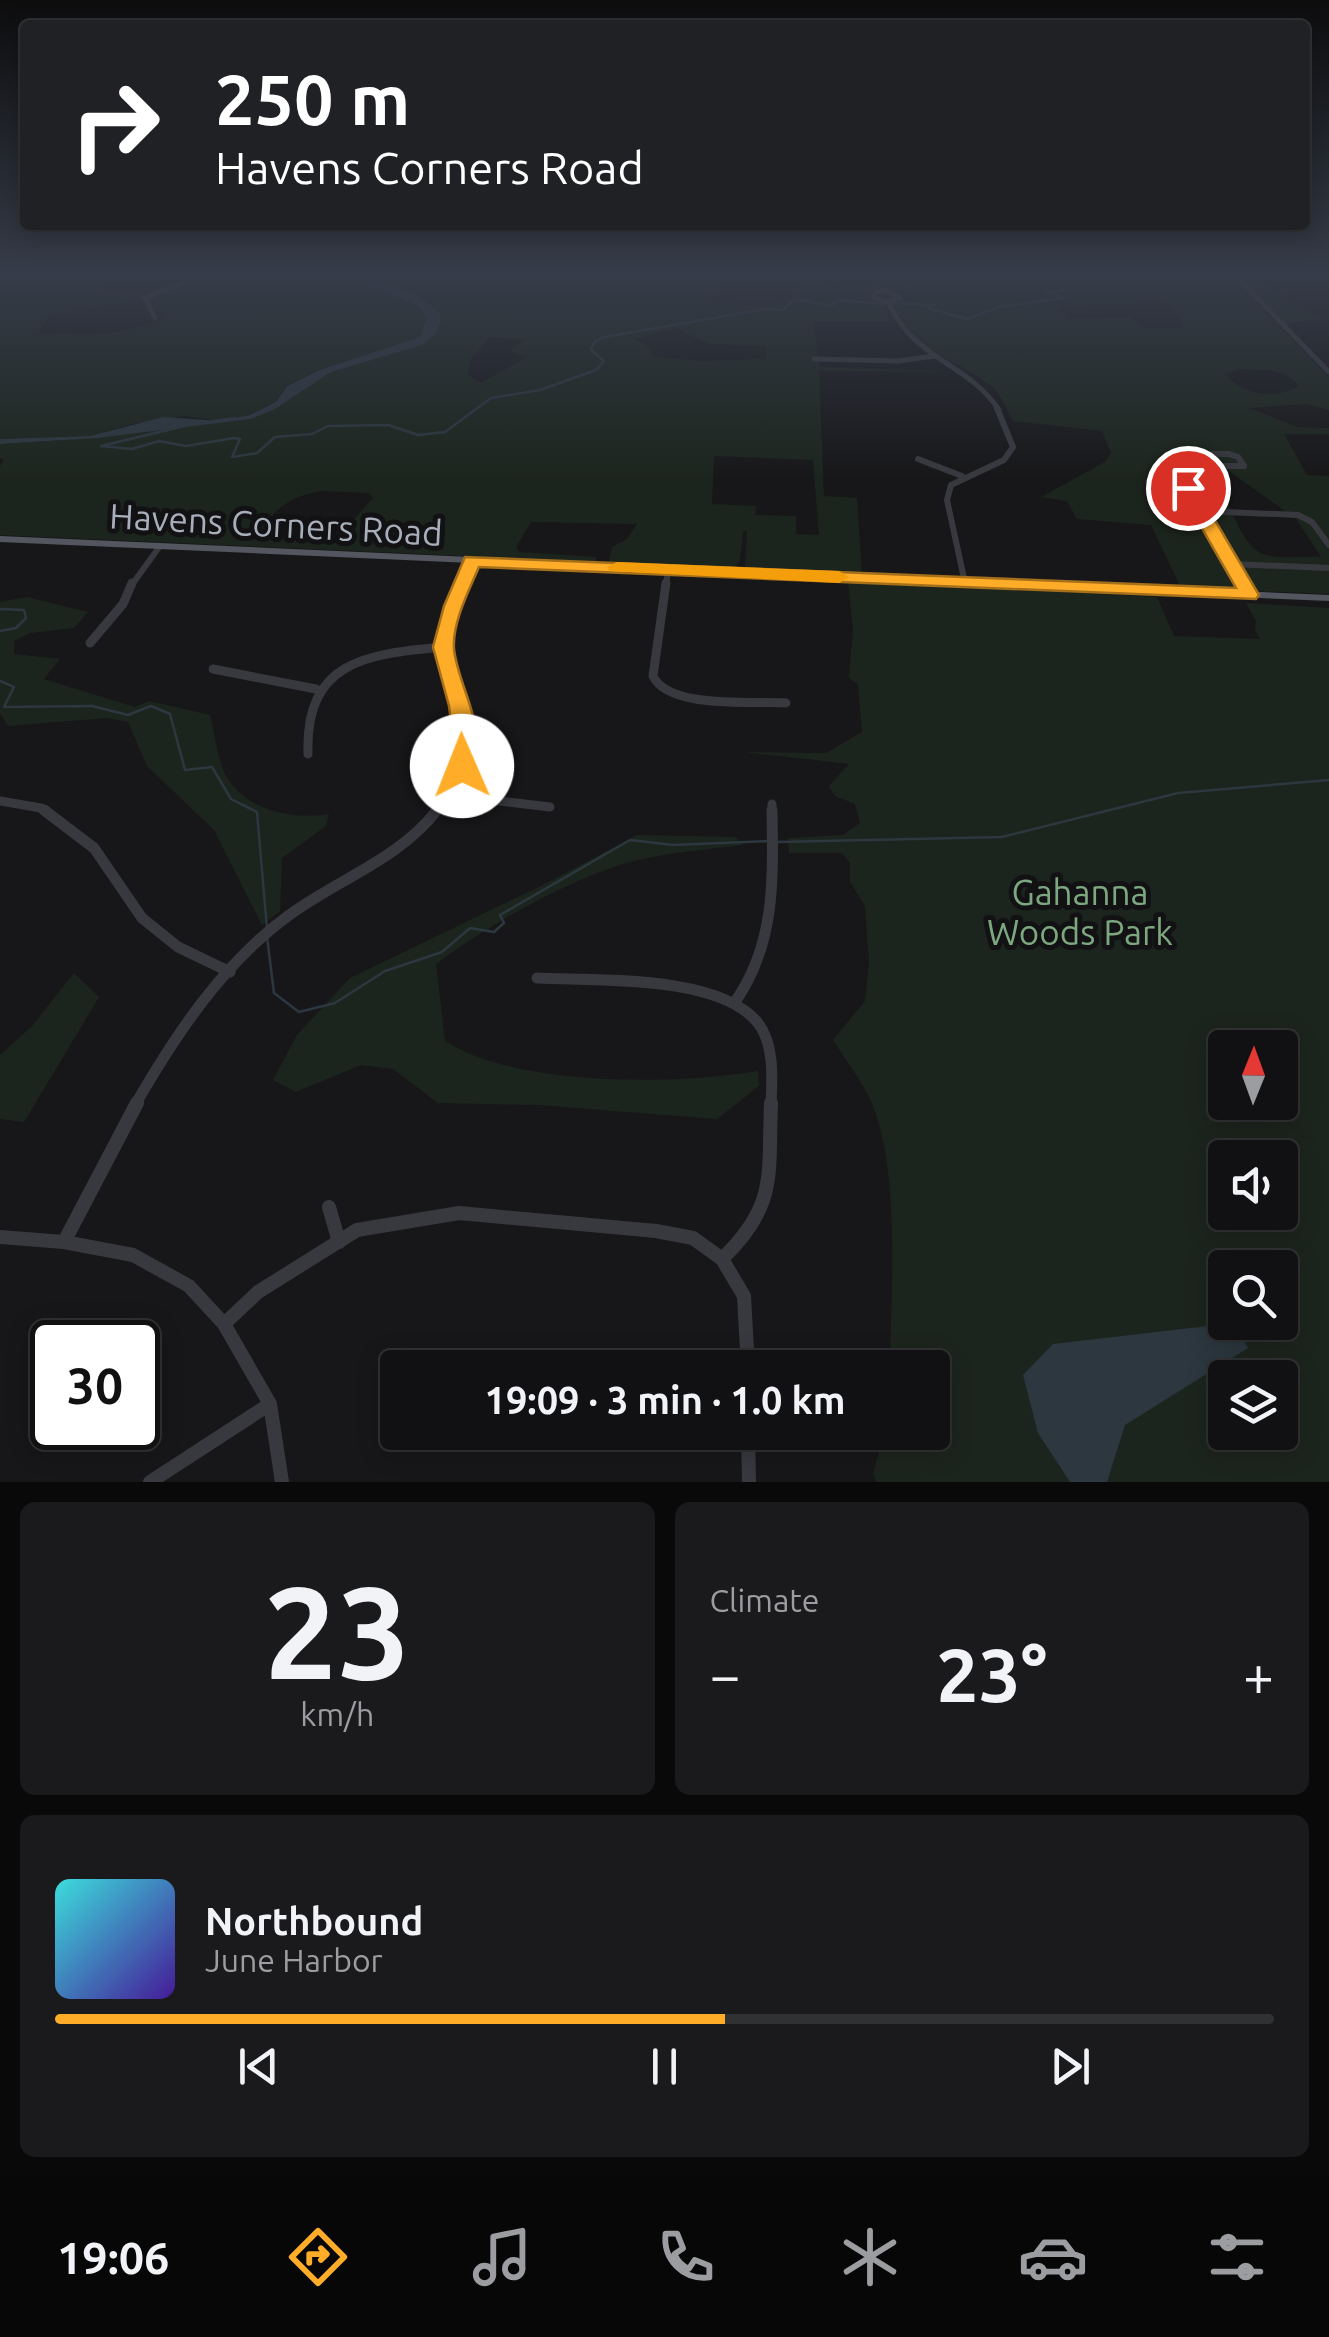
<!DOCTYPE html>
<html lang="en">
<head>
<meta charset="utf-8">
<style>
	body { margin:0; font-family:Ubuntu,sans-serif; background:#1a1a1c; color:#f1f3f6; height:100vh; display:flex; flex-direction:column; font-size:38px; white-space:nowrap }
	* { box-sizing:border-box; margin:0 }
	p { font-size:32px; color:#9c9da0 }
	.icon { flex:none; width:55px; height:55px; fill:none; stroke:currentColor; stroke-width:2; stroke-linecap:round; stroke-linejoin:round }
	.map { position:relative; height:1482px; overflow:hidden }
	.details { display:flex; flex-direction:column; gap:20px; padding:20px; background:#09090a; flex:1 }
	.details>* { flex:none }
	.top-card { position:absolute; left:20px; top:20px; width:1290px; height:210px; border-radius:10px; box-shadow:0 5px 25px #0003,0 0 0 2px #303133; background:#202124; color:#fff; overflow:hidden }
	.needle { width:65px; rotate:1deg }
	.tools { position:absolute; left:1208px; top:1030px; display:grid; gap:20px }
	.tools a { display:grid; place-items:center; width:90px; height:90px; border-radius:10px; background:#111113; box-shadow:0 5px 25px #0003,0 0 0 2px #303133; font-size:50px }
	.speed { position:absolute; left:30px; top:1320px; display:flex; gap:20px; font-size:50px; font-weight:700; text-align:center }
	.speed>* { display:grid; place-content:center; width:130px; height:130px; border-radius:50%; background:#111113; box-shadow:0 5px 25px #0003,0 0 0 2px #303133; line-height:1 }
	.speed .limit { border:5px solid #111; border-radius:15px; background:#fff; color:#111 }
	.pin { position:absolute; display:grid; place-items:center; width:85px; height:85px; color:#fff; margin:-42px; border:5px solid #fff; border-radius:50%; box-shadow:0 2px 10px #0007 }
	.me { position:absolute; width:110px; margin:-55px; rotate:359deg; stroke-linejoin:round; filter:drop-shadow(0 0 8px #0008) }
	.turn { display:flex; align-items:center; gap:35px; height:210px; padding:0 30px; font-size:45px }
	.turn .icon { width:130px; height:130px; stroke-width:2.5 }
	.turn b { display:block; font-size:70px; line-height:85px }
	.big { font-size:75px; font-weight:600; line-height:1.1 }
	.details .card { flex:1; display:flex; flex-direction:column; justify-content:center; gap:15px; min-width:0; padding:0 35px; border-radius:15px; background:#1a1a1c }
	.details .dial { align-items:center; gap:0 }
	.dial b { font-size:130px; line-height:1 }
	.song { display:flex; align-items:center; gap:30px }
	.cover { width:120px; height:120px; border-radius:15px; background:linear-gradient(135deg,hsl(180 70% 55%),hsl(260 70% 35%)) }
	.played { height:10px; border-radius:5px; background:linear-gradient(90deg,#ffad29 55%,#303133 55%) }
	.keys { display:flex; justify-content:space-around; direction:ltr }
	.heat { display:flex; justify-content:space-between; align-items:center; font-size:55px; direction:ltr }
	.details .tiles { flex:1; display:grid; gap:20px; grid-template-columns:1fr 1fr }
	.card:last-child { grid-column:span 2 }
	.trip { position:absolute; left:380px; top:1350px; width:570px; height:100px; border-radius:10px; background:#111113; box-shadow:0 5px 25px #0003,0 0 0 2px #303133; font-weight:600; line-height:100px; text-align:center }
	.tab-bar { display:flex; height:160px; justify-content:space-around; align-items:center; background:#070708; color:#9c9da0 }
	.tab-bar .icon { width:70px; height:70px }
	.tab-bar .on { color:#ffad29 }
	.tab-bar b { font-size:45px; color:#f1f3f6 }
	.map>svg:first-child { display:block }
	.green { fill:#1c251d; fill-rule:evenodd }
	.water { fill:#2c373f }
	.lines { fill:none; stroke-linecap:round; stroke-linejoin:round }
	.stream { stroke:#2c373f; stroke-width:2.5 }
	.minor-far4 { stroke:#38393f; stroke-width:5 }
	.minor-far3 { stroke:#38393f; stroke-width:6 }
	.minor-far2 { stroke:#38393f; stroke-width:9 }
	.minor-far1 { stroke:#38393f; stroke-width:11 }
	.minor { stroke:#38393f; stroke-width:14 }
	.primary { fill:#53565e; fill-rule:evenodd }
	.route { fill:#ffad29; stroke:#a6701b; stroke-width:2.5 }
	.slow { fill:#f59e0b }
	.labels { text-anchor:middle; dominant-baseline:central; stroke-width:10; stroke-linejoin:round; paint-order:stroke }
	.street-label { font-size:35px; fill:#a8aeba; stroke:#121214 }
	.park-label { font-size:35px; fill:#7da77e; stroke:#121214 }
</style>
</head>
<body>
<div class="map">
<svg width="1329" height="1482" viewBox="0 0 1329 1482">
	<rect width="100%" height="100%" fill="#171719"/>
	<!-- green -->
	<path class="green" d="M26 273H144L107 284 98 294 145 293 141 301 49 315 38 334C95 331 109 341 166 317L148 300 150 297 214 273H257L258 276 350 273 353 279 419 306 427 317 420 337 320 370 287 385 276 402 251 415 220 421 186 416 136 423 90 436 0 439V276Z
		M355 273H815L833 288 875 286 877 282 867 273H889L891 278C903 280 916 282 927 277L926 273H1228L1329 377V410L1307 404 1249 408 1297 427 1329 428V434H1284L1307 475 1329 476V594L1181 588 1151 525 1077 519 1067 501 1041 497 1105 462 1111 453 1102 431 1013 421C1007 409 1002 396 992 387 958 358 907 351 893 302L906 295 891 290 867 295 883 302 890 322H814L819 367 956 372 819 371 824 496 857 498 862 576 748 569 745 567 747 531 743 532 740 561 733 569 609 562 612 547 627 539 637 524 531 522 516 547 519 552 596 557V562L0 535V466L4 459 0 458V444L97 438 251 419 275 409 331 372 422 345 436 334 439 312 415 294 372 282ZM720 281 800 284C787 318 732 304 706 298ZM1135 300C1170 300 1168 303 1184 328H1144L1131 317 1070 319 1057 307 1136 304ZM674 328 709 344 766 346V359L703 361 652 357 651 348 635 339ZM490 337 525 340 510 351 527 357 481 383 468 375 471 359ZM1239 369C1261 370 1285 367 1299 386 1278 399 1241 396 1226 374ZM714 456 813 460 819 535 796 534V516L755 515 756 506 712 504ZM1226 469 1296 519 1321 557C1304 556 1279 560 1263 554 1240 546 1224 492 1219 470ZM323 491 369 493 373 498 340 535 331 539 259 536C273 508 292 495 323 491Z
		M1240 277C1283 284 1289 307 1326 319L1286 324Z
		M845 580 1157 597 1174 636 1260 639 1255 630 1256 621 1246 603 1329 608V1482H877L873 1474 884 1433 932 1432V1368L890 1367C891 1292 901 1167 870 1099 860 1079 845 1059 833 1040L865 1001 869 963 865 906 850 882V863L842 853H789L788 838 843 835 860 823 855 804 835 796 829 786 849 764 744 752 826 753 862 732 858 684 849 678 853 629 848 582ZM1225 1048H1280V1102H1225ZM1225 1158H1280V1212H1225ZM1225 1268H1280V1322H1225ZM1225 1378H1280V1432H1225Z
		M27 597 88 612 74 628 30 633 14 641V654L60 659 44 679 135 707 149 701 210 715C215 733 217 759 226 776 247 811 292 820 329 814L326 826 282 858 280 911 262 925 214 830 147 766 128 722 107 718 8 726 0 713V602Z
		M637 835 736 837 742 845C707 850 669 852 634 861 574 876 486 926 436 964L445 1041C516 1087 674 1085 758 1071L759 1086 717 1119 538 1105 438 1103 393 1069 361 1065 296 1092 273 1080 297 1035 350 978 545 884Z
		M74 973 99 997 24 1122 0 1119V1055L32 1026Z"/>
	<!-- water -->
	<path class="water" d="M350 273 415 294 439 311 441 320 436 334 422 345 331 372 275 409 251 419 98 438 0 444V439L90 436 163 417 220 421 250 415 276 402 287 386 320 370 420 337 427 318 419 306 353 279Z
		M1234 1323 1248 1348 1125 1425 1107 1482H1070L1038 1433 1023 1375 1053 1344Z"/>
	<g class="lines">
		<!-- stream -->
		<path class="stream" d="M1092 273 1109 277 1111 273
			M892 303 934 305 928 308 966 319 1000 307 1064 298 1046 292 1067 290 1064 286 1046 282 1074 280 1086 273
			M213 421 235 418
			M193 424 101 446 132 449 159 441 186 446 234 438 240 439 232 457 257 453 275 437 312 434 328 426 388 425 418 435 445 432 491 398 540 390 596 370 604 361 591 350 595 341 605 337 765 309 782 310 795 299 831 306 838 300 884 304
			M0 609 24 610 26 618 16 628 0 631
			M0 681 14 687 4 707 92 706 128 715 151 706 170 714 185 770 212 767 231 799 257 812 267 929
			M777 842 1002 837 1178 793 1329 780
			M267 937 274 993 299 1012 335 1003 385 971 442 952 470 928 494 932 504 923 500 915 630 840 673 845 769 841"/>
		<!-- minor-far4 -->
		<path class="minor-far4" d="M1233 273 1329 372
			M887 291 900 298 888 302 873 297 876 292Z
			M888 302C915 361 967 362 999 410
			M155 318 145 298 207 273
			M814 359 898 361 935 356"/>
		<!-- minor-far3 -->
		<path class="minor-far3" d="M1168 454H1229L1238 457 1244 466H1175Z
			M918 459 962 476
			M1175 466 1244 586
			M1201 511 1298 515 1312 522 1329 545
			M1231 564 1329 568
			M965 583 947 500 951 485 1004 460 1013 447 997 408
			M131 586 160 546
			M461 586 472 561
			M666 586 668 570"/>
		<!-- minor-far2 -->
		<path class="minor-far2" d="M666 583 653 676C668 709 753 701 786 703
			M1242 583 1249 595
			M90 643 123 604 132 583
			M213 669 316 689
			M308 754C305 661 366 654 443 647
			M448 795 550 807
			M0 801 41 808 47 813
			M772 804V813
			M435 813C485 747 456 734 445 666 441 637 451 610 462 583"/>
		<!-- minor-far1 -->
		<path class="minor-far1" d="M44 810 94 848 142 918 178 947 230 972
			M537 978C595 981 719 974 758 1023 775 1045 772 1080 771 1105
			M735 1002C776 943 773 879 772 810
			M135 1105C175 1036 222 964 288 916 336 880 400 859 437 810"/>
		<!-- minor -->
		<path class="minor" d="M329 1207 339 1242
			M0 1237 64 1242 133 1255 189 1286 224 1324 270 1404 282 1482
			M64 1242 137 1103
			M722 1259C778 1205 768 1175 771 1103
			M224 1324 258 1292 357 1230 459 1213 656 1231 693 1238 722 1259 744 1296 748 1368
			M748 1432 749 1482
			M150 1482 270 1404"/>
		<!-- primary -->
		<path class="primary" d="M0 536 1329 595V601L0 542Z"/>
	</g>
	<!-- sky -->
	<linearGradient id="sky" x2="0" y2="1"><stop stop-color="#0d0d0e"/><stop offset="0.57" stop-color="#363c49"/><stop offset="1" stop-color="#363c49" stop-opacity="0"/></linearGradient>
	<rect width="1329" height="480" fill="url(#sky)"/>
	<!-- route -->
	<path class="route" d="M1182 485 1196 488 1259 595 1256 599 479 567C469 590 452 623 454 649 458 688 491 732 471 771H454L451 766 454 745 449 706 433 647 444 606 465 557 1236 588 1179 488Z"/>
	<!-- slow -->
	<path class="slow" d="M617 562 839 571 849 577 839 583 610 571 607 567Z"/>
	<g class="labels">
		<!-- street labels -->
		<g class="street-label">
			<text transform="translate(276 524) rotate(3)">Havens Corners Road</text>
		</g>
		<!-- park labels -->
		<g class="park-label">
			<text x="1080" y="892">Gahanna<tspan x="1080" dy="40">Woods Park</tspan></text>
		</g>
	</g>
</svg>
<div class="tools">
<a><svg class="needle" viewBox="-14 -14 28 28"><path d="M0-13l5 13h-10z" fill="#e53935"/><path d="M0 13l5-13h-10z" fill="#9c9da0"/></svg></a>
<a><svg class="icon" aria-label="sound" viewBox="0 0 24 24"><path d="M4 9h4l5-4v14l-5-4H4zM17 9q2 3 0 6"/></svg></a>
<a><svg class="icon" aria-label="search" viewBox="0 0 24 24"><circle cx="10" cy="10" r="6"/><path d="M15 15l6 6"/></svg></a>
<a><svg class="icon" aria-label="layers" viewBox="0 0 24 24"><path d="M12 4l9 5-9 5-9-5zM3 14l9 5 9-5"/></svg></a>
</div>
<div class="speed"><div class="limit">30</div></div>
<div class="pin" style="left:1188px;top:488px;background:#d93025"><svg class="icon" aria-label="arrive" viewBox="0 0 24 24"><path d="M6 21V4h12l-3 4 3 4H6"/></svg></div>
<svg class="me" style="left:462px;top:766px" viewBox="-20 -20 40 40"><circle r="19" fill="#fff"/><path d="M0-13L10 11 0 6-10 11z" fill="#ffad29"/></svg>
<div class="trip">19:09 · 3 min · 1.0 km</div>
<div class="top-card">
<div class="turn"><svg class="icon" aria-label="right" viewBox="0 0 24 24"><path d="M7 20v-9h11M14 6l5 5-5 5"/></svg><div><b>250 m</b>Havens Corners Road</div></div>
</div>
</div>
<section class="details">
<div class="tiles">
<div class="card dial"><b>23</b><p>km/h</p></div>
<div class="card"><p>Climate</p>
<div class="heat"><a>−</a><b class="big">23°</b><a>+</a></div>
</div>
<div class="card">
<div class="song"><i class="cover"></i><div><b>Northbound</b><p>June Harbor</p></div></div>
<div class="played"></div>
<div class="keys"><svg class="icon" aria-label="previous" viewBox="0 0 24 24"><path d="M18 5L8 12l10 7zM5 5v14"/></svg><svg class="icon" aria-label="pause" viewBox="0 0 24 24"><path d="M8 5v14M16 5v14"/></svg><svg class="icon" aria-label="next" viewBox="0 0 24 24"><path d="M6 5l10 7-10 7zM19 5v14"/></svg></div>
</div>
</div>
</section>
<nav class="tab-bar">
<b>19:06</b>
<svg class="icon on" aria-label="directions" viewBox="0 0 24 24"><path d="M12 3l9 9-9 9-9-9zM9 14v-3h6M13 9l2 2-2 2"/></svg>
<svg class="icon" aria-label="music" viewBox="0 0 24 24"><path d="M9 18V5l10-2v13"/><circle cx="6" cy="18" r="3"/><circle cx="16" cy="16" r="3"/></svg>
<svg class="icon" aria-label="phone" viewBox="0 0 24 24"><path d="M5 4h4l2 5-3 2q2 4 5 5l2-3 5 2v4C11 20 4 13 5 4z"/></svg>
<svg class="icon" aria-label="climate" viewBox="0 0 24 24"><path d="M12 3v18M4 7l16 10M4 17L20 7"/></svg>
<svg class="icon" aria-label="car" viewBox="0 0 24 24"><path d="M5 17H2v-5l4-1 3-4h7l3 4 3 1v5h-3M9 17h6M6 11h13"/><circle cx="7" cy="17" r="2"/><circle cx="17" cy="17" r="2"/></svg>
<svg class="icon" aria-label="filters" viewBox="0 0 24 24"><path d="M4 7h16M4 17h16"/><circle cx="9" cy="7" r="2"/><circle cx="15" cy="17" r="2"/></svg>
</nav>
</body>
</html>
